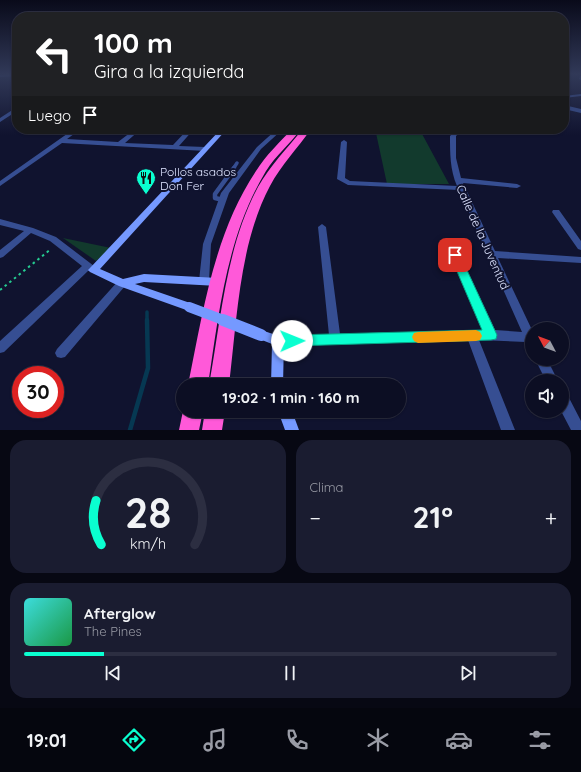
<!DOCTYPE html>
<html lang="es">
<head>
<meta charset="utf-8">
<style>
	body { margin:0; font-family:Quicksand,sans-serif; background:#1a1c30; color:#f1f3f6; height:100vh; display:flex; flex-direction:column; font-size:15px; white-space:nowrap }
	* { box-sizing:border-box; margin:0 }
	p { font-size:13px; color:#9a9ca6 }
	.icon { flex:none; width:22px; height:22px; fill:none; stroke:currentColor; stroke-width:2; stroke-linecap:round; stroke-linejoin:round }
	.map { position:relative; height:430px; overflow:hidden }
	.sheet { display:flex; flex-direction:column; gap:10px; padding:10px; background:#070813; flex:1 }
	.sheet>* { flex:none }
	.hud { position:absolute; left:12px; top:12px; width:557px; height:122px; border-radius:16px; box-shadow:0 1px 3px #0004,0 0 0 1px #2c2e41; background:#202124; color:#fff; overflow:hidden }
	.needle { width:26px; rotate:311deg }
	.buttons { position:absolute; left:525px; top:322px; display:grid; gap:8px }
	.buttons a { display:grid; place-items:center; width:44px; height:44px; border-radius:50%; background:#0c0e23; box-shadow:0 1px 3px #0004,0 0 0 1px #2c2e41; font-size:20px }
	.speed { position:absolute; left:12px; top:366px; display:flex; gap:8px; font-size:20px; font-weight:700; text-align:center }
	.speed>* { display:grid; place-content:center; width:52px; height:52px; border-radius:50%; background:#0c0e23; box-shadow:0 1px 3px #0004,0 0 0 1px #2c2e41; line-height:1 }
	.speed .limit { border:6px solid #d22; background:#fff; color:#111 }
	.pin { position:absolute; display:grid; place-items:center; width:34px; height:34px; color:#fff; margin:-17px; border-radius:8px; box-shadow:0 2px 6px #0006 }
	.me { position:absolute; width:44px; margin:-22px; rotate:89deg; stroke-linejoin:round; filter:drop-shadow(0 0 3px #0008) }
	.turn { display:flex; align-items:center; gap:14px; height:84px; padding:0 16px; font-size:18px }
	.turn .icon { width:52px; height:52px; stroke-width:2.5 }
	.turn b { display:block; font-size:28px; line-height:34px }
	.then { display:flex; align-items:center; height:38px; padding:0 16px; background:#0003; gap:8px; font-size:15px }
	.big { font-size:30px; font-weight:800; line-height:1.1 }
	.sheet .widget { flex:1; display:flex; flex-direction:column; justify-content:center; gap:6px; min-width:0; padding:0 14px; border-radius:16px; background:#1a1c30 }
	.sheet .dial { align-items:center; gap:0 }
	.dial svg { height:104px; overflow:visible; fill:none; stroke:#2c2e41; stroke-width:7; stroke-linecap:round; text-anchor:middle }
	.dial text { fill:#f1f3f6; stroke:none }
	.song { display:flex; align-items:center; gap:12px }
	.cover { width:48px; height:48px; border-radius:6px; background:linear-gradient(135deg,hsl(180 70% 55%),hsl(140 70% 35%)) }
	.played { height:4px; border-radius:2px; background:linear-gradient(90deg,#0affd0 15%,#2c2e41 15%) }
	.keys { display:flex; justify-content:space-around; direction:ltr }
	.heat { display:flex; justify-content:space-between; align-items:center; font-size:22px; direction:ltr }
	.sheet .tiles { flex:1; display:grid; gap:10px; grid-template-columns:1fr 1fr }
	.widget:last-child { grid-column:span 2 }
	.trip { position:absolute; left:176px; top:378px; width:230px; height:40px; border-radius:20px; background:#0c0e23; box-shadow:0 1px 3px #0004,0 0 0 1px #2c2e41; font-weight:800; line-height:40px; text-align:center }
	.menu { display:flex; height:64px; justify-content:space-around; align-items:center; background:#05060e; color:#9a9ca6 }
	.menu .icon { width:28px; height:28px }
	.menu .on { color:#0affd0 }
	.menu b { font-size:18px; color:#f1f3f6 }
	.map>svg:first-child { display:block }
	.green { fill:#123a2d }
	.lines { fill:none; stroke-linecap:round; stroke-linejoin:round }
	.stream-far1 { stroke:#063852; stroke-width:3.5 }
	.stream { stroke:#063852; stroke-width:4.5 }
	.path { stroke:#25cc91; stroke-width:2; stroke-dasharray:2.5 3.5; stroke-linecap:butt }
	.lane-far1 { stroke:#364e92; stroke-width:3.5 }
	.lane { stroke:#364e92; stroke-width:4.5 }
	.street { fill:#364e92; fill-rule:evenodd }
	.secondary { fill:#7599ff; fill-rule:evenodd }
	.highway { fill:#ff59d9; fill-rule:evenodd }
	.secondary-bridge-far1 { stroke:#7599ff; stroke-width:10 }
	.secondary-bridge { stroke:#7599ff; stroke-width:12 }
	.route { fill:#0affd0; stroke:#06a687 }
	.slow { fill:#f59e0b }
	.labels { text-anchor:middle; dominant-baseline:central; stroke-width:4; stroke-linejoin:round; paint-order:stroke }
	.poi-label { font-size:12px; fill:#dee4ff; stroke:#10132f; text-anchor:start }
	.street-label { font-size:12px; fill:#dee4ff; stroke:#10132f }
</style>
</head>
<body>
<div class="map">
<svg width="581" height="430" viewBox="0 0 581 430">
	<rect width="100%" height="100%" fill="#10132f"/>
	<!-- green -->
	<path class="green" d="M421 132 449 184H387L376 133Z
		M63 238 111 248 96 261Z"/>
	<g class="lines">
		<!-- stream-far1 -->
		<path class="stream-far1" d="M147 312V321"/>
		<!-- stream -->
		<path class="stream" d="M130 430 148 368 147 320"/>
		<!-- path -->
		<path class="path" d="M0 290 51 249"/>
		<!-- lane-far1 -->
		<path class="lane-far1" d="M233 169 237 163"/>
		<!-- lane -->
		<path class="lane" d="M223 200 215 198V194L234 168"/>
		<!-- street -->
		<path class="street" d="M17 74V76L0 77V75Z
			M580 76H581V80L579 79Z
			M581 94V96L564 98V96Z
			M564 105 581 109V113L564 109Z
			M17 107V111L0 122V118Z
			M74 129H81L67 139 118 142 135 129H141L125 143 173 145 188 129H194L179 146 205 147 208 149 205 151 62 143 0 186V181Z
			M277 129H283L261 149 229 193 211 244 209 281 207 284 204 285 201 284 199 281 203 244 221 193 257 147Z
			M457 129H463L456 136V158L461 178 517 184 521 186 517 188 463 183 495 251 581 257V263L498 258 532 330V347L528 346 526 342 479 340 515 430H501L468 340 278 346 274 345 272 341 274 337 278 336 329 335 318 227 322 224 326 227 340 334 483 330 450 255 452 253H458L460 255 495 330 522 332 459 190 348 185 337 179 341 142 344 140 347 142 345 178 350 181 457 186C450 170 450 153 450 136Z
			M553 210H559L581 241V250L578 249 552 212Z
			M0 219 33 228 56 237 94 266 96 268 94 270 88 271 4 352 0 353V341L82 266 50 241 31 233 3 257 0 258V250L24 231 0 225Z
			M122 279 125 280 127 283 125 286 65 357 61 358 57 357 55 353 57 349 119 280Z
			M535 359H547L558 381H546Z
			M562 393 567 394 581 421V430H571L561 411Z"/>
		<!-- secondary -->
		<path class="secondary" d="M221 129H227L100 269 123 279 144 274 218 278 221 279 223 282 221 285 218 286 144 282 135 284 193 304 194 307 193 310 189 311 119 286 90 272 88 270 90 268Z
			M261 330 282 337 284 341 283 385H271L272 344 257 338 255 335 257 332Z
			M278 411H292L299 430H285Z"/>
		<!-- highway -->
		<path class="highway" d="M292 129H301C290 144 276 155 266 171 227 235 219 312 208 385H188C203 312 214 234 256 171 266 155 280 142 292 129Z
			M303 129H311C298 148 281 165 270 186 239 244 237 321 229 385H209C221 319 226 247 258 187 270 166 287 148 303 129Z
			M183 411H203L199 430H179Z
			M205 411H225L222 430H202Z"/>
		<!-- secondary-bridge-far1 -->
		<path class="secondary-bridge-far1" d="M189 307 226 321"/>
		<!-- secondary-bridge -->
		<path class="secondary-bridge" d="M223 320 261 335"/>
	</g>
	<!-- sky -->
	<linearGradient id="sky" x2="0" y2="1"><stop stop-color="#090a1a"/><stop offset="0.55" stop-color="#313958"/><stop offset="1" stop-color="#313958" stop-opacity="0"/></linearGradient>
	<rect width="581" height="135" fill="url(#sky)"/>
	<!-- route -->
	<path class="route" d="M455 251 458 252 460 255 497 335 496 339 491 340 292 346 287 345 286 341 287 337 292 335 482 330 450 255 451 252Z"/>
	<!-- slow -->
	<path class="slow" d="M476 330 480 332 482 336 480 340 476 341 418 343 414 341 412 337 414 333 418 332Z"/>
	<!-- icons -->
	<defs>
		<symbol id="restaurant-pin" viewBox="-11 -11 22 30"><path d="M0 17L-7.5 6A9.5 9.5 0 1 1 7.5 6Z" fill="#0affd0" stroke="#10132f"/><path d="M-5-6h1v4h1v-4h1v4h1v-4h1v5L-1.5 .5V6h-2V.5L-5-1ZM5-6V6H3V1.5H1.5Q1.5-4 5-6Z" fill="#111"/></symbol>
	</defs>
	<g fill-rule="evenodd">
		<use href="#restaurant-pin" x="135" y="167" width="22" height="30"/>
	</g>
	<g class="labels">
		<!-- poi labels -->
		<g class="poi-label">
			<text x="160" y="171">Pollos asados<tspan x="160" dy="14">Don Fer</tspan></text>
		</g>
		<!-- street labels -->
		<g class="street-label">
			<text transform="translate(483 237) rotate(66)">Calle de la Juventud</text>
		</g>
	</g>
</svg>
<div class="buttons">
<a><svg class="needle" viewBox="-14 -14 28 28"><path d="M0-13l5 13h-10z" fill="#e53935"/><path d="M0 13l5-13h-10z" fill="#9a9ca6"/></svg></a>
<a><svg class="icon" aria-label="sound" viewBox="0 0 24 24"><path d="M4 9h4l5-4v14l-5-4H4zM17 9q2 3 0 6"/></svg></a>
</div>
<div class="speed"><div class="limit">30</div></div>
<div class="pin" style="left:455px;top:255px;background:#d93025"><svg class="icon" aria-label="arrive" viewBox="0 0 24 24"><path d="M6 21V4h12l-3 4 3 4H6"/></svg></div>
<svg class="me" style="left:292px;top:341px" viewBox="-20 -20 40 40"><circle r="19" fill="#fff"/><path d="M0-13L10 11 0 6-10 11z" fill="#0affd0"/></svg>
<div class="trip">19:02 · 1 min · 160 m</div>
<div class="hud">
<div class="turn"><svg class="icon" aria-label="left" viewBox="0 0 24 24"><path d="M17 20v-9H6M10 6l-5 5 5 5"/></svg><div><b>100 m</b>Gira a la izquierda</div></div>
<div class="then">Luego<svg class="icon" aria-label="arrive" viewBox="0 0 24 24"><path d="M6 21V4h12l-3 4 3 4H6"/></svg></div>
</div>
</div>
<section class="sheet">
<div class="tiles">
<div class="widget dial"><svg viewBox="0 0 100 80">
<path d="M14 69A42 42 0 1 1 86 69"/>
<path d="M14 69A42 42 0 0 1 10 35" stroke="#0affd0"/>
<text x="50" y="56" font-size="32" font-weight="700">28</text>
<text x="50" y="72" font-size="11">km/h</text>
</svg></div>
<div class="widget"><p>Clima</p>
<div class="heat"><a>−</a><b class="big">21°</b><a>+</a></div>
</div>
<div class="widget">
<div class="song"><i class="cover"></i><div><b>Afterglow</b><p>The Pines</p></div></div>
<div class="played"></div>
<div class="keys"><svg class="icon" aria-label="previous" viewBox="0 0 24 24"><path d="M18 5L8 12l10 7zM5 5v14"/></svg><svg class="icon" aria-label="pause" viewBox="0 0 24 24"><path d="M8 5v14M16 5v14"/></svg><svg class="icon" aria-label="next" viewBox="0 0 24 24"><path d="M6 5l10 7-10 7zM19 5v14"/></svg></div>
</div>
</div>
</section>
<nav class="menu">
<b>19:01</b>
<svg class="icon on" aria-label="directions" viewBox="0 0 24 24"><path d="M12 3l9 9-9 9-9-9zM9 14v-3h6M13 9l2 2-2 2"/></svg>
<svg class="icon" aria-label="music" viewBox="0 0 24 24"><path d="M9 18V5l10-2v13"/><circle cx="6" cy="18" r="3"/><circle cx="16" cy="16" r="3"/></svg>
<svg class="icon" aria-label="phone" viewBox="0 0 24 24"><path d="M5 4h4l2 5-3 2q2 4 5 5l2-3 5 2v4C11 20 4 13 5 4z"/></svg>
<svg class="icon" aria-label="climate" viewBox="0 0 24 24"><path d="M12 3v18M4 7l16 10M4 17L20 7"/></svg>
<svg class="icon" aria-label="car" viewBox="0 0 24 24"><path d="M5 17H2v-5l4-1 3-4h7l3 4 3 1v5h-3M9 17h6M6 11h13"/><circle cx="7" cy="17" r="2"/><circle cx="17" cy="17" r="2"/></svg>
<svg class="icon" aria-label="filters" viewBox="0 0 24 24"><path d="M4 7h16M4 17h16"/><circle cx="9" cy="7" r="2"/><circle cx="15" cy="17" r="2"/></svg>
</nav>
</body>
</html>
